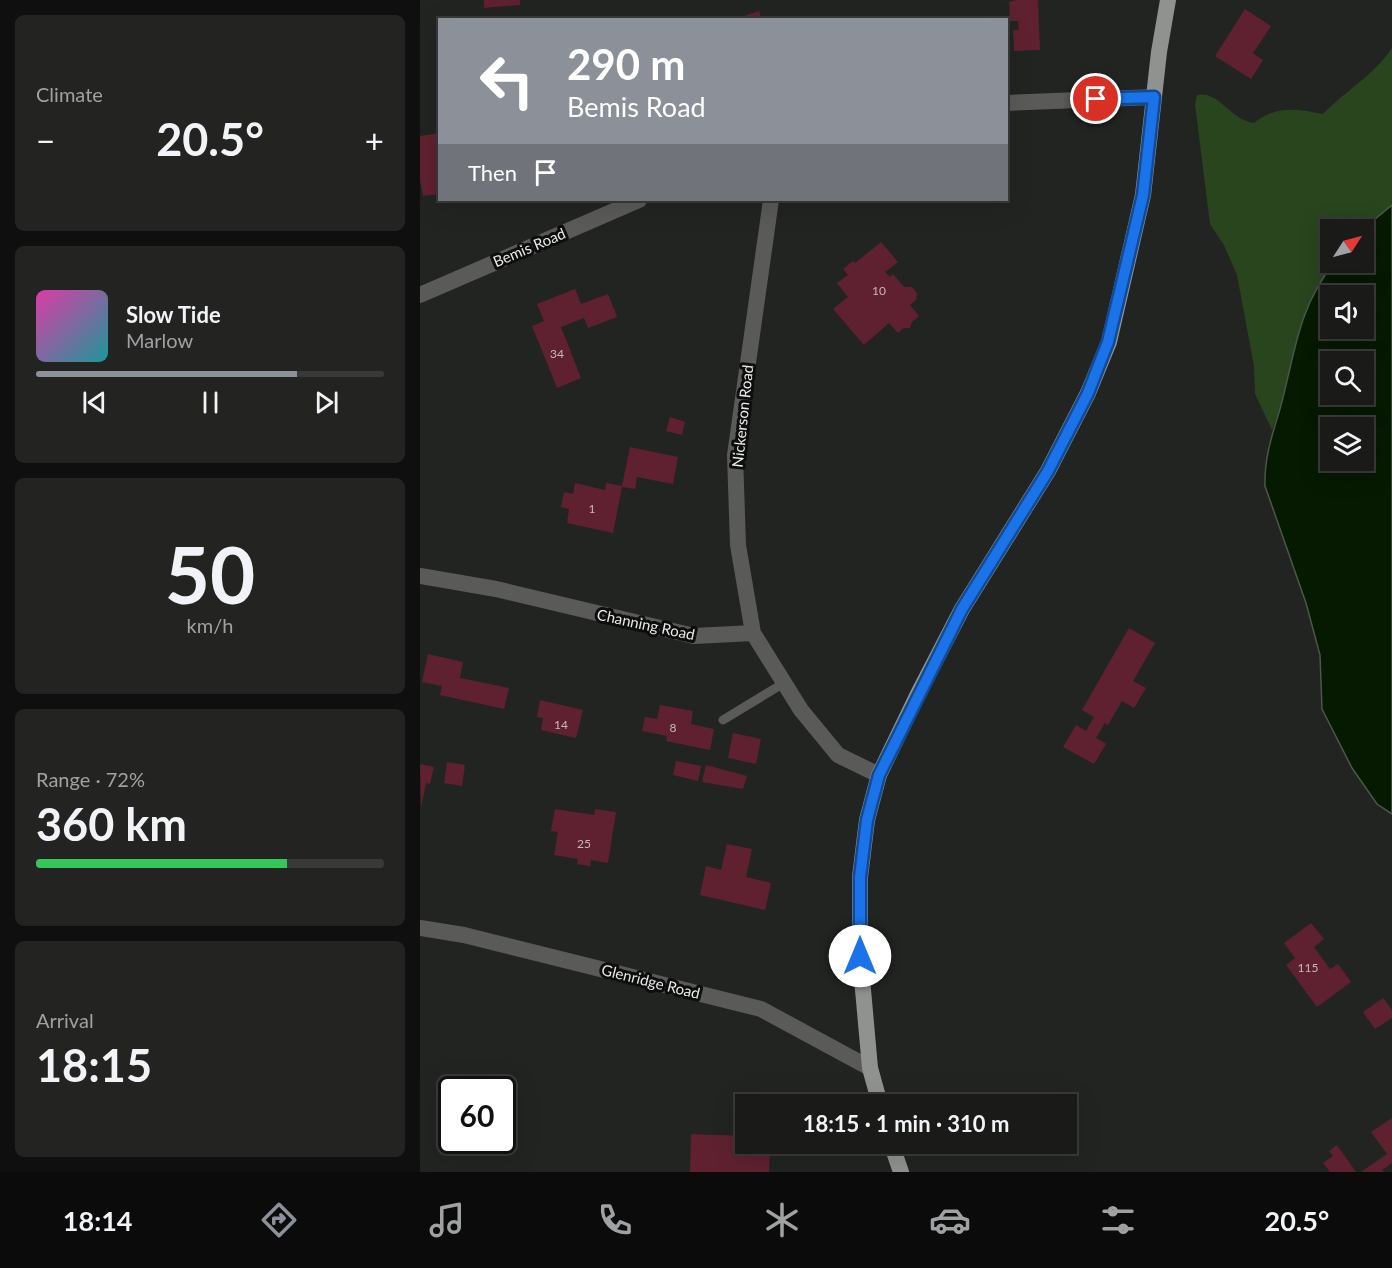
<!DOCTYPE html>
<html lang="en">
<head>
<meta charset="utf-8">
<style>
	body { margin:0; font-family:Lato,sans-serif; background:#232422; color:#f1f3f6; height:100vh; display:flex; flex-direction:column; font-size:22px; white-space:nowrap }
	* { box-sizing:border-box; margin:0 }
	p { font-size:20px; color:#9fa1a2 }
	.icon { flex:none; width:33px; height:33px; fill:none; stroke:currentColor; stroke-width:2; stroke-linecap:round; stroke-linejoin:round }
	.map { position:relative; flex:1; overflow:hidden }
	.drawer { display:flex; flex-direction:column; gap:15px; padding:15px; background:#0e0f0e; width:420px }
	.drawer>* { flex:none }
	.banner { position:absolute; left:18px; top:18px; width:570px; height:183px; border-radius:0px; box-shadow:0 6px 24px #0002,0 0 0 2px #383938; background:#8c9099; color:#fff; overflow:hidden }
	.needle { width:39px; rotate:54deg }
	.buttons { position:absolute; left:900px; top:219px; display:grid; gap:12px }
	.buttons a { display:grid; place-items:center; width:54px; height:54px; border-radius:0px; background:#1a1b19; box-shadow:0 6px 24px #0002,0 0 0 2px #383938; font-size:30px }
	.speed { position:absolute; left:18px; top:1076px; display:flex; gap:12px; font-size:30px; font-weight:700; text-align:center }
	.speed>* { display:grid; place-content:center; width:78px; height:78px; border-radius:50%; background:#1a1b19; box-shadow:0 6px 24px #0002,0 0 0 2px #383938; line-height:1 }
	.speed .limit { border:3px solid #111; border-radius:9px; background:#fff; color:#111 }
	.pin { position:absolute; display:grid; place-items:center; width:51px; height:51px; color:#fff; margin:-26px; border:3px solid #fff; border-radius:50%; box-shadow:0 2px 6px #0007 }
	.me { position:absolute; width:66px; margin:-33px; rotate:0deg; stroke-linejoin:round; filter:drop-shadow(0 0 4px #0008) }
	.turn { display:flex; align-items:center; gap:21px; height:126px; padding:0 30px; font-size:27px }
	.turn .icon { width:78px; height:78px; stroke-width:2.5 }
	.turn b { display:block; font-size:42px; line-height:51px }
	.then { display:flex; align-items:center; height:57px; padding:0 30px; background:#0003; gap:12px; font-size:22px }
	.big { font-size:45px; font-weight:700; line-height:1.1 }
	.drawer .card { flex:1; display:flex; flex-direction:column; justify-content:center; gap:9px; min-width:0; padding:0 21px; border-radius:9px; background:#232422 }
	.drawer .dial { align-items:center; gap:0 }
	.dial b { font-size:78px; line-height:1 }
	.song { display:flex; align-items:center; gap:18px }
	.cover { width:72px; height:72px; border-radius:9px; background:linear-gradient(135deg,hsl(320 70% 55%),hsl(180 70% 35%)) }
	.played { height:6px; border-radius:3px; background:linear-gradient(90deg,#8c9099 75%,#383938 75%) }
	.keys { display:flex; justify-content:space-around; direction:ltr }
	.heat { display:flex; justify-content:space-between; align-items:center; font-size:33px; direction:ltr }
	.charge { height:9px; border-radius:4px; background:linear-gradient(90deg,#34c759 72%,#383938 0) }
	.trip { position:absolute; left:315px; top:1094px; width:342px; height:60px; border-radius:0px; background:#1a1b19; box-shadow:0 6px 24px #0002,0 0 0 2px #383938; font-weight:700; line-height:60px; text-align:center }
	.dock { display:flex; height:96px; justify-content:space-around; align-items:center; background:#0a0b0a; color:#9fa1a2 }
	.dock .icon { width:42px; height:42px }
	.dock .selected { color:#8c9099 }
	.dock b { font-size:27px; color:#f1f3f6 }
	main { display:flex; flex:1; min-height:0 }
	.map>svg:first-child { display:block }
	.green { fill:#28451e }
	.water { fill:#061901; stroke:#4a5846; stroke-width:1.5; fill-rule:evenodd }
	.building { fill:#5f2130 }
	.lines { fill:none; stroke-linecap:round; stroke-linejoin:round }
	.service { stroke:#5a5b59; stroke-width:9 }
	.minor { stroke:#5a5b59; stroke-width:16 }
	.primary { stroke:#90928f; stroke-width:16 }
	.route-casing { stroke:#114b97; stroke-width:15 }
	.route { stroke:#1a73e8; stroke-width:10 }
	.labels { text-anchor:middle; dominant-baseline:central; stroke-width:6; stroke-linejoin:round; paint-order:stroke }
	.number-label { font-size:12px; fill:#c6b8ba }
	.street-label { font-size:15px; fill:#e9ebe8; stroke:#0c0d0c }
</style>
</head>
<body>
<main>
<section class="drawer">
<div class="card"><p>Climate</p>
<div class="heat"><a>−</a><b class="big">20.5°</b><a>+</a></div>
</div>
<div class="card">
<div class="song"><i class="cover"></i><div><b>Slow Tide</b><p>Marlow</p></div></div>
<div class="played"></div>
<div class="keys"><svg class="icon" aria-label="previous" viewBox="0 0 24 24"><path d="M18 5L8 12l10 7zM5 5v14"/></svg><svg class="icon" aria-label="pause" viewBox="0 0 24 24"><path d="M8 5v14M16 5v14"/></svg><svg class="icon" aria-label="next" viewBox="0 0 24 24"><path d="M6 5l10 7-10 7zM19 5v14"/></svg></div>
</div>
<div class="card dial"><b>50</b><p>km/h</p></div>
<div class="card"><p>Range · 72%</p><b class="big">360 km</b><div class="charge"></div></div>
<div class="card"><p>Arrival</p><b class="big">18:15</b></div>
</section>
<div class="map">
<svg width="972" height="1172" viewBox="0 0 972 1172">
	<rect width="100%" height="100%" fill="#222421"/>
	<!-- green -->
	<path class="green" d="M972 48V205L943 229 910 230V262L914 263 907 271 852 430 835 394 834 366 817 275 804 245 790 224 775 104 777 95C799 90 810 120 834 123 856 105 877 109 903 114 925 91 954 75 972 48Z"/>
	<!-- water -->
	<path class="water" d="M972 205V814L957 804 932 768 902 709 900 655 886 603 845 486C844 459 852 435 860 409 875 355 877 309 914 263L944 262 943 229ZM910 296H944V328H910ZM910 362H944V394H910ZM910 428H944V460H910Z"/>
	<!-- building -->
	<path class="building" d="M64 0H100V5L64 8Z
		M597 0H618L620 50 594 51 593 30H599L598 21H590L589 2Z
		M825 9 851 26 833 53 843 60 831 79 795 56Z
		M339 11 342 20H326L324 16Z
		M20 133V194L3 196 0 179V136Z
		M461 242 478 262 465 272 470 277 473 274 484 287H492L497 293 496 300 490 305 499 316 492 322 490 328H484L478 333 469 323 444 345 413 309 428 297 417 283 428 275 423 269 433 261 435 263Z
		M155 289 161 304 188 294 197 317 168 328 164 318 141 327 161 378 137 388 112 326 124 321 117 304Z
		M250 417 265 422 262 435 246 431Z
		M210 447 258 457 253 484 217 477 215 489 202 487 193 533 147 523 149 509 141 507 144 492 153 494 155 483 185 490 186 483 202 486Z
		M709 628 735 643 713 681 726 688 714 708 702 701 688 725 685 723 676 738 686 744 674 764 643 747 656 725 666 731 674 717 662 710Z
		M8 654 43 662 40 678 89 688 84 709 20 695 22 686 2 682Z
		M120 700 163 710 156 738 121 730 123 718 117 717Z
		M240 705 273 711 271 724 294 729 290 750 246 741 247 736 222 731 225 717 237 719Z
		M313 733 341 739 336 764 308 758Z
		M256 761 281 766 278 781 253 775Z
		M27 762 45 765 42 786 24 783Z
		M0 764 14 767 10 784 6 783 1 808Z
		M286 765 327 776 323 789 282 782Z
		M135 809 174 815 175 809 196 812 188 863 171 860 170 866 157 864 158 859 134 855 138 832 131 831Z
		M307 844 332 849 326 877 351 883 345 910 280 895 286 866 301 870Z
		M891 923 904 939 894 947 910 969 918 964 931 982 897 1007 866 965 875 958 864 943Z
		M963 998 972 1010V1018L955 1029 943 1012Z
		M972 1118V1163L962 1170 964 1172H941L967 1154 951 1132Z
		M271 1134 326 1136V1143H350L349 1172H270Z
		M917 1145 936 1172H910L903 1163 913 1156 909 1151Z"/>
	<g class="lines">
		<!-- service -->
		<path class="service" d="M303 720 364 683"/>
		<!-- minor -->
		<path class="minor" d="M586 103 734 97
			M0 295 219 200
			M0 576 76 589 274 636 333 633 381 710 418 755 459 775
			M333 633 318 545 315 455 351 200
			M0 928 44 935 341 1009 450 1068"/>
		<!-- primary -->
		<path class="primary" d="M460 1104 450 1068 440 956V877L447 820 459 775 498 694 542 609 628 471 668 393 689 342 723 195 739 52 748 0
			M471 1143 481 1172"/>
	</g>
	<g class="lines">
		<defs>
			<path id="route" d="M440 956V877L447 820 459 775 542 609 628 471 668 393 688 342 723 195 734 97 676 99"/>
		</defs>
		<!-- route casing -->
		<use href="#route" class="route-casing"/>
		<!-- route -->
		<use href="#route" class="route"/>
	</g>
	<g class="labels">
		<!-- number labels -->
		<g class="number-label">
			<text x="459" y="290">10</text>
			<text x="137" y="353">34</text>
			<text x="172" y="508">1</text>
			<text x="141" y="724">14</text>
			<text x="253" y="727">8</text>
			<text x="164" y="843">25</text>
			<text x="888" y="967">115</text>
		</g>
		<!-- street labels -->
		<g class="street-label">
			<text transform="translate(109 247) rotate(-23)">Bemis Road</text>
			<text transform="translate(322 416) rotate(-84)">Nickerson Road</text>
			<text transform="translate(226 624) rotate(12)">Channing Road</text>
			<text transform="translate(231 981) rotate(14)">Glenridge Road</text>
		</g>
	</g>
</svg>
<div class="buttons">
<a><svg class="needle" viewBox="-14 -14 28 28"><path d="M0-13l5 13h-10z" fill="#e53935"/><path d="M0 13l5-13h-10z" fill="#9fa1a2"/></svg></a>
<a><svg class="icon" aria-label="sound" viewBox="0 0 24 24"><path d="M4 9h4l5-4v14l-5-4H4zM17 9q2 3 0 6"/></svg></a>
<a><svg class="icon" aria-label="search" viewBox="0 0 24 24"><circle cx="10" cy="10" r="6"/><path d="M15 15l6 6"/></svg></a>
<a><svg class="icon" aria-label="layers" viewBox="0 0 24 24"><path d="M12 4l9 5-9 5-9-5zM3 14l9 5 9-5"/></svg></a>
</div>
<div class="speed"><div class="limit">60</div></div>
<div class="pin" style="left:676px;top:99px;background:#d93025"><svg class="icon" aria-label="arrive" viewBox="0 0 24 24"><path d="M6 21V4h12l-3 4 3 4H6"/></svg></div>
<svg class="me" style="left:440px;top:956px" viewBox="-20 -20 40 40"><circle r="19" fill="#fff"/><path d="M0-13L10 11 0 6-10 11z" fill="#1a73e8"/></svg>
<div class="trip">18:15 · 1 min · 310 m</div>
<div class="banner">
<div class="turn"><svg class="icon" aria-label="left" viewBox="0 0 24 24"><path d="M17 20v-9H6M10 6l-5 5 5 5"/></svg><div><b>290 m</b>Bemis Road</div></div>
<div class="then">Then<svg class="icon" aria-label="arrive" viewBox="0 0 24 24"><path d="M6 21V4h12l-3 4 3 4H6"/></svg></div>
</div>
</div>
</main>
<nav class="dock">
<b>18:14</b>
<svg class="icon selected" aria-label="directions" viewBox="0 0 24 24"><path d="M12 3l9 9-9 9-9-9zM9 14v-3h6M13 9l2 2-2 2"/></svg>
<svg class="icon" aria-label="music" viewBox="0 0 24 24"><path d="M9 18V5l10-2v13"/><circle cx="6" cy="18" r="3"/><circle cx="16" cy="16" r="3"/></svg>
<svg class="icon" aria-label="phone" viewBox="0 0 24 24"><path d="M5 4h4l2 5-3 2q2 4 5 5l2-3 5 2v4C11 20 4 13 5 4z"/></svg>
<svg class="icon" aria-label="climate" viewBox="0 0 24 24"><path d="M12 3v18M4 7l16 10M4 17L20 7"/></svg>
<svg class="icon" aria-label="car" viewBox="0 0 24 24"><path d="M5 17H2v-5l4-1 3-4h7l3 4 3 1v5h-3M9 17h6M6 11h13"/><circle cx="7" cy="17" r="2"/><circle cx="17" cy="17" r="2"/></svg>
<svg class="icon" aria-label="filters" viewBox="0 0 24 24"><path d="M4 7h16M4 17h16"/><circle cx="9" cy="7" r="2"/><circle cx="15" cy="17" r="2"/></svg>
<b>20.5°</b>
</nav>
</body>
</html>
